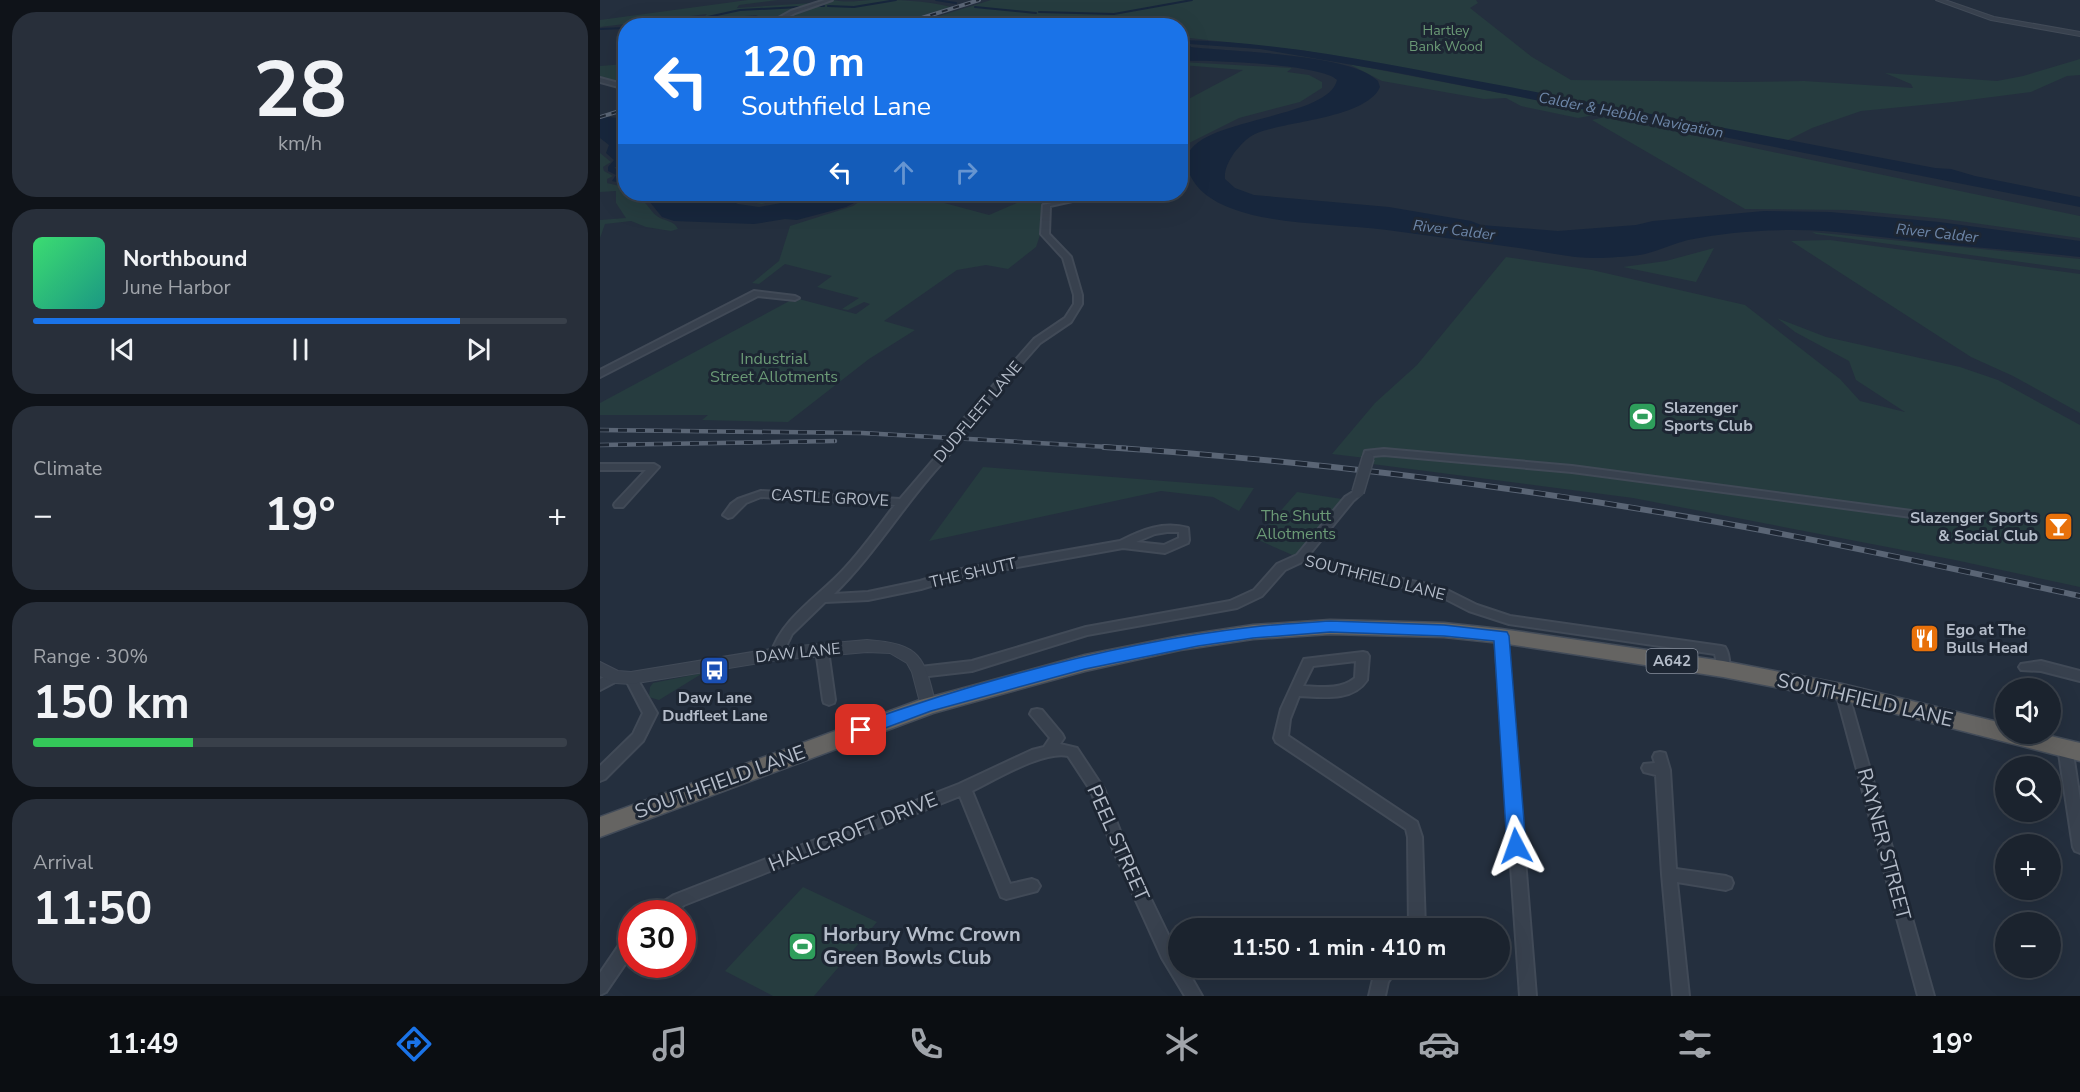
<!DOCTYPE html>
<html lang="en">
<head>
<meta charset="utf-8">
<style>
	body { margin:0; font-family:"Nunito Sans",sans-serif; background:#282f3a; color:#f1f3f6; height:100vh; display:flex; flex-direction:column; font-size:22px; white-space:nowrap }
	* { box-sizing:border-box; margin:0 }
	p { font-size:20px; color:#a0a4aa }
	.icon { flex:none; width:33px; height:33px; fill:none; stroke:currentColor; stroke-width:2; stroke-linecap:round; stroke-linejoin:round }
	.map { position:relative; flex:1; overflow:hidden }
	.sheet { display:flex; flex-direction:column; gap:12px; padding:12px; background:#0f1319; width:600px }
	.sheet>* { flex:none }
	.top-card { position:absolute; left:18px; top:18px; width:570px; height:183px; border-radius:24px; box-shadow:0 6px 24px #0002,0 0 0 2px #39404a; background:#1a73e8; color:#fff; overflow:hidden }
	.fabs { position:absolute; left:1395px; top:678px; display:grid; gap:12px }
	.fabs a { display:grid; place-items:center; width:66px; height:66px; border-radius:50%; background:#1b232e; box-shadow:0 6px 24px #0002,0 0 0 2px #39404a; font-size:30px }
	.speed { position:absolute; left:18px; top:900px; display:flex; gap:12px; font-size:30px; font-weight:700; text-align:center }
	.speed>* { display:grid; place-content:center; width:78px; height:78px; border-radius:50%; background:#1b232e; box-shadow:0 6px 24px #0002,0 0 0 2px #39404a; line-height:1 }
	.speed .limit { border:9px solid #d22; background:#fff; color:#111 }
	.pin { position:absolute; display:grid; place-items:center; width:51px; height:51px; color:#fff; margin:-26px; border-radius:12px; box-shadow:0 3px 9px #0006 }
	.me { position:absolute; width:66px; margin:-33px; rotate:356deg; stroke-linejoin:round; filter:drop-shadow(0 0 4px #0008) }
	.turn { display:flex; align-items:center; gap:21px; height:126px; padding:0 24px; font-size:27px }
	.turn .icon { width:78px; height:78px; stroke-width:2.5 }
	.turn b { display:block; font-size:42px; line-height:51px }
	.lanes { display:flex; align-items:center; height:57px; padding:0 24px; background:#0003; justify-content:center; gap:30px; direction:ltr }
	.lanes .off { opacity:.35 }
	.big { font-size:45px; font-weight:700; line-height:1.1 }
	.sheet .widget { flex:1; display:flex; flex-direction:column; justify-content:center; gap:9px; min-width:0; padding:0 21px; border-radius:24px; background:#282f3a }
	.sheet .dial { align-items:center; gap:0 }
	.dial b { font-size:78px; line-height:1 }
	.song { display:flex; align-items:center; gap:18px }
	.cover { width:72px; height:72px; border-radius:9px; background:linear-gradient(135deg,hsl(140 70% 55%),hsl(170 70% 35%)) }
	.played { height:6px; border-radius:3px; background:linear-gradient(90deg,#1a73e8 80%,#39404a 80%) }
	.keys { display:flex; justify-content:space-around; direction:ltr }
	.heat { display:flex; justify-content:space-between; align-items:center; font-size:33px; direction:ltr }
	.charge { height:9px; border-radius:4px; background:linear-gradient(90deg,#34c759 30%,#39404a 0) }
	.trip { position:absolute; left:568px; top:918px; width:342px; height:60px; border-radius:30px; background:#1b232e; box-shadow:0 6px 24px #0002,0 0 0 2px #39404a; font-weight:700; line-height:60px; text-align:center }
	.tab-bar { display:flex; height:96px; justify-content:space-around; align-items:center; background:#0b0e12; color:#a0a4aa }
	.tab-bar .icon { width:42px; height:42px }
	.tab-bar .active { color:#1a73e8 }
	.tab-bar b { font-size:27px; color:#f1f3f6 }
	main { display:flex; flex:1; min-height:0 }
	.map>svg:first-child { display:block }
	.green { fill:#263c3f }
	.water { fill:#17263c }
	.lines { fill:none; stroke-linecap:round; stroke-linejoin:round }
	.stream { stroke:#17263c; stroke-width:2 }
	.minor-casing { stroke:#414a57; stroke-width:4 }
	.tertiary-casing { stroke:#414a57; stroke-width:2 }
	.trunk-casing { stroke:#434c59; stroke-width:3 }
	.minor { fill:#38414e; fill-rule:evenodd }
	.tertiary { fill:#38414e; fill-rule:evenodd }
	.trunk { fill:#656462; fill-rule:evenodd }
	.rail-far2-casing { stroke:#5a6575; stroke-width:4 }
	.rail-far1-casing { stroke:#5a6575; stroke-width:4.5 }
	.rail-casing { stroke:#5a6575; stroke-width:6 }
	.rail-far2 { stroke:#1d2633; stroke-width:2; stroke-dasharray:6; stroke-linecap:butt }
	.rail-far1 { stroke:#1d2633; stroke-width:3; stroke-dasharray:9; stroke-linecap:butt }
	.rail { stroke:#1d2633; stroke-width:4; stroke-dasharray:12; stroke-linecap:butt }
	.minor-bridge-far1-casing { stroke:#414a57; stroke-width:11; stroke-linecap:butt }
	.minor-bridge-casing { stroke:#414a57; stroke-width:14; stroke-linecap:butt }
	.minor-bridge-far1 { stroke:#38414e; stroke-width:9 }
	.minor-bridge { stroke:#38414e; stroke-width:11 }
	.route { fill:#1a73e8; stroke:#114b97; stroke-width:1.5 }
	.labels { text-anchor:middle; dominant-baseline:central; stroke-width:6; stroke-linejoin:round; paint-order:stroke }
	.far-park-label { font-size:14px; fill:#6b9a76; stroke:#1d2633 }
	.far-water-label { font-size:15px; font-style:italic; fill:#6d86a8; stroke:#1d2633 }
	.shield { fill:#1d2633; stroke:#878f9c; stroke-width:1.5 }
	.shield-label { font-size:15px; font-weight:bold; fill:#b4bcc9 }
	.park-label { font-size:16px; fill:#6b9a76; stroke:#1d2633 }
	.poi-label { font-size:16px; font-weight:bold; fill:#b4bcc9; stroke:#1d2633; text-anchor:start }
	.street-label { font-size:16px; fill:#b4bcc9; stroke:#1d2633 }
	.near-street-label { font-size:20px; fill:#b4bcc9; stroke:#1d2633 }
	.near-poi-label { font-size:20px; font-weight:bold; fill:#b4bcc9; stroke:#1d2633; text-anchor:start }
</style>
</head>
<body>
<main>
<section class="sheet">
<div class="widget dial"><b>28</b><p>km/h</p></div>
<div class="widget">
<div class="song"><i class="cover"></i><div><b>Northbound</b><p>June Harbor</p></div></div>
<div class="played"></div>
<div class="keys"><svg class="icon" aria-label="previous" viewBox="0 0 24 24"><path d="M18 5L8 12l10 7zM5 5v14"/></svg><svg class="icon" aria-label="pause" viewBox="0 0 24 24"><path d="M8 5v14M16 5v14"/></svg><svg class="icon" aria-label="next" viewBox="0 0 24 24"><path d="M6 5l10 7-10 7zM19 5v14"/></svg></div>
</div>
<div class="widget"><p>Climate</p>
<div class="heat"><a>−</a><b class="big">19°</b><a>+</a></div>
</div>
<div class="widget"><p>Range · 30%</p><b class="big">150 km</b><div class="charge"></div></div>
<div class="widget"><p>Arrival</p><b class="big">11:50</b></div>
</section>
<div class="map">
<svg width="1480" height="996" viewBox="0 0 1480 996">
	<rect width="100%" height="100%" fill="#242f3e"/>
	<!-- green -->
	<path class="green" d="M148 0H178L139 5 137 8 212 3 169 22 156 15 101 20 107 14 0 27V20Z
		M233 0C247 3 256 1 271 0 298 0 324 0 351 7L291 25 170 26 198 12Z
		M391 0H876L878 3 870 8 932 57 971 80 1141 82 1204 81 1313 88 1311 84 1285 73 1397 81 1423 76 1480 59V75L1467 76 1431 92 1353 102 1261 111 1212 128 1186 141 706 51 581 37 580 26H307Z
		M581 62 692 68 687 72 709 75 722 82V88L700 102 639 118 581 147V103L643 70 581 65Z
		M25 64V80L20 82 0 78V66Z
		M749 64 998 112 1000 114 978 118 921 106 906 98 884 99 782 81Z
		M1005 117 1480 216V238L1345 219 1251 210 1145 209 992 120Z
		M0 153 11 162 3 167 4 171 13 176 7 179V183L24 187 26 194C46 194 47 211 60 218 66 221 74 221 78 229L71 231 46 227 31 221 5 224 0 238V220L26 218 16 203V191L0 192Z
		M130 194H199L162 204 132 199Z
		M270 194H311L389 215 426 199 442 196 440 235 436 247 408 269 386 265 357 270 284 321 315 330 269 359 188 422 102 420 108 415H0V403L195 298 256 314 270 304 264 302 248 310 242 309 259 298 217 287 232 276 185 264 159 284 152 283 179 261 190 226 253 206Z
		M1212 232 1480 259V270L1216 234Z
		M1230 240 1480 274V413L1413 376 1371 357 1191 241Z
		M1114 248 1096 282 1023 267 1066 261Z
		M906 257 992 270 1145 305 1240 379 1260 401 1305 412 1256 380 1249 361 1195 332 1177 318 1226 337 1360 367 1398 380 1480 425V587L1355 560 1033 498 772 464 774 459 732 454 775 403 817 365Z
		M383 467 654 488 639 511 613 497 561 491 329 541Z
		M697 492 742 499 697 557 656 539Z
		M103 673 59 700 49 697 50 687 53 683Z
		M203 887 277 922 214 996H173L125 971Z"/>
	<!-- water -->
	<path class="water" d="M581 40C688 42 794 66 899 85 1044 113 1189 140 1335 168L1351 169 1375 176 1480 197V207L788 71 660 49 589 44 591 47C631 52 751 53 778 81L780 87C766 119 683 121 655 134 646 138 640 146 634 153 629 161 624 169 625 179L635 188 654 195 789 207 871 221 881 225 958 231 1036 225 1053 221 1164 211 1230 212 1339 222 1480 241V257C1430 251 1380 248 1331 243 1285 238 1239 230 1193 230 1157 230 1122 233 1088 240 1073 244 1060 250 1045 254 1031 257 1016 257 1001 258 974 259 946 252 919 248 875 242 831 236 787 230 741 224 675 225 633 209 613 202 591 188 587 165 579 117 728 122 737 80 723 64 606 60 581 61V48H583Z
		M0 116 25 119 23 137 25 145 23 148 25 151V162L14 168 25 171V184L12 181 16 175 8 171V167L14 160 6 153 9 145 0 138Z
		M37 194H123L122 197 138 204 159 207 192 201 208 194H264L259 196 256 202 246 207 197 220 185 219 154 224 74 221 62 217 49 201Z"/>
	<g class="lines">
		<!-- stream -->
		<path class="stream" d="M336 0 356 3
			M219 6H224
			M228 6 254 7 296 0
			M375 7 436 13
			M439 12 514 14 592 0
			M66 26 140 10 199 7
			M0 29 26 28"/>
		<defs>
			<path id="minor" d="M225 0H232L195 13 171 26H164L191 11Z
				M0 78 26 85V89L0 82Z
				M493 194H504L450 206 449 234 471 257 482 295V304L471 322 440 343 367 426H361L359 424 361 422 434 339 465 318 474 304V295L463 258 441 234 443 205Z
				M154 291 195 296 199 298 195 300 158 296 0 377V370Z
				M784 449 972 466 1319 512 1324 515 1319 518 972 472 784 455 773 456 772 460 768 461 763 458 765 451Z
				M339 457 344 460 343 462C304 504 275 554 234 594L268 592 320 581 356 570 520 541C542 530 563 521 588 528L589 540 588 543 565 553 523 548 357 578 321 589 268 600 225 602 192 634 181 657H173L171 654C181 619 219 596 243 570 262 550 278 527 295 505L161 497 146 503 132 517 128 518 123 515 131 504 138 499 161 491 300 499 335 458ZM567 532H579V538L564 545 536 542 555 534Z
				M0 464H54L59 467 23 507H15L14 505 15 503 46 470H0Z
				M758 489 763 492 753 501 708 556 754 569 841 587 877 605 910 616 1121 646 1125 647C1129 653 1131 666 1127 672L1123 674 1119 672 1115 654 909 624 869 611 834 593 754 577 702 562 685 570 662 596 637 608 487 635 372 671 320 677 316 675 314 672 316 669 320 667 372 661 486 627 630 601 654 590 677 564 697 555 745 497Z
				M901 632 905 633 907 636 936 996H920L895 636 897 633Z
				M222 646 226 647 228 650 235 700 234 703 229 705 224 703 223 700 216 650 218 647Z
				M763 652 767 653 769 656 767 680C753 702 722 697 699 696L690 719 688 736 817 822 822 837 825 928H809L808 837 806 829 676 742 674 738 681 709 704 659ZM756 661 755 678C740 690 722 687 703 686L713 666Z
				M1441 661 1480 671V681L1441 671 1421 670 1419 667 1421 664Z
				M15 672 19 674 21 677 19 680 0 690V679Z
				M31 673 35 675 57 713 43 741 5 779 0 781V766L33 734 43 713 25 678 27 675Z
				M1242 687 1247 689 1248 692 1334 996H1318L1236 692 1237 689Z
				M437 709 442 710 462 734 464 738 460 744 477 748 504 789 528 852 579 957V968H586L602 996H585L562 958 514 852 491 791 468 756C444 750 395 780 372 791L410 884 432 879 437 881 440 886 437 891 406 899 401 897 360 796 84 905 71 914H50L52 909 74 895 359 784 432 750 444 747 450 738 430 714 432 710Z
				M1465 742 1470 743 1472 747 1480 800V853L1475 851 1473 847 1458 747 1460 743Z
				M1060 752 1065 753 1070 770 1076 869 1126 876 1131 878 1133 883 1131 888 1126 890 1077 882 1089 996H1073L1062 874 1056 775 1044 772 1042 768 1044 764 1055 763 1053 757 1055 753Z
				M32 933V954L6 992 0 995V973L26 935Z
				M780 968H798L788 982 785 996H769L773 979Z"/>
			<path id="tertiary" d="M1336 0H1345L1394 17 1480 32V36L1391 20Z
				M267 640C321 644 324 656 336 706L334 710 328 712 322 710 312 672 307 663 290 653 267 652 177 660 31 684 15 683 0 676V662L18 671 31 672 177 648Z"/>
			<path id="trunk" d="M730 620 844 623 901 629 1123 661 1242 684 1406 724V734H1442L1480 743V761L1242 700 1123 677 901 643 844 637 730 634 653 639 580 650 485 671 333 713 0 837V817L320 700 485 655 580 636 653 625Z"/>
		</defs>
		<!-- minor casing -->
		<use href="#minor" class="minor-casing"/>
		<!-- tertiary casing -->
		<use href="#tertiary" class="tertiary-casing"/>
		<!-- trunk casing -->
		<use href="#trunk" class="trunk-casing"/>
		<!-- minor -->
		<use href="#minor" class="minor"/>
		<!-- tertiary -->
		<use href="#tertiary" class="tertiary"/>
		<!-- trunk -->
		<use href="#trunk" class="trunk"/>
		<defs>
			<path id="rail-far2" d="M296 26 379 0
				M0 117 26 109"/>
			<path id="rail-far1" d="M0 430 262 433 526 448
				M0 445 235 441"/>
			<path id="rail" d="M504 447C703 460 903 485 1100 519 1227 541 1354 569 1480 596"/>
		</defs>
		<!-- rail-far2 casing -->
		<use href="#rail-far2" class="rail-far2-casing"/>
		<!-- rail-far1 casing -->
		<use href="#rail-far1" class="rail-far1-casing"/>
		<!-- rail casing -->
		<use href="#rail" class="rail-casing"/>
		<!-- rail-far2 -->
		<use href="#rail-far2" class="rail-far2"/>
		<!-- rail-far1 -->
		<use href="#rail-far1" class="rail-far1"/>
		<!-- rail -->
		<use href="#rail" class="rail"/>
		<defs>
			<path id="minor-bridge-far1" d="M347 448 364 424"/>
			<path id="minor-bridge" d="M339 460 348 447
				M758 492 768 458"/>
		</defs>
		<!-- minor-bridge-far1 casing -->
		<use href="#minor-bridge-far1" class="minor-bridge-far1-casing"/>
		<!-- minor-bridge casing -->
		<use href="#minor-bridge" class="minor-bridge-casing"/>
		<!-- minor-bridge-far1 -->
		<use href="#minor-bridge-far1" class="minor-bridge-far1"/>
		<!-- minor-bridge -->
		<use href="#minor-bridge" class="minor-bridge"/>
	</g>
	<!-- route -->
	<path class="route" d="M730 621 844 625 907 632 909 636 926 846 923 852 916 854 909 852 907 846 894 641 844 636 730 632 653 638 598 646 485 669 331 711 261 737 255 735 252 730 255 725C381 680 519 642 653 627 678 624 704 623 730 621Z"/>
	<!-- icons -->
	<defs>
		<symbol id="stadium-square" viewBox="-11 -11 22 22"><rect x="-9" y="-9" width="18" height="18" rx="4" fill="#2e9e5b" stroke="#1d2633"/><path d="M0-5a6.5 5 0 1 0 0 10a6.5 5 0 1 0 0-10ZM-3.5-1.8h7v3.6h-7Z" fill="#fff"/></symbol>
		<symbol id="bar-square" viewBox="-11 -11 22 22"><rect x="-9" y="-9" width="18" height="18" rx="4" fill="#e8710a" stroke="#1d2633"/><path d="M-6-5H6L.8 .8V4.5H3.5V6h-7V4.5H-.8V.8Z" fill="#fff"/></symbol>
		<symbol id="restaurant-square" viewBox="-11 -11 22 22"><rect x="-9" y="-9" width="18" height="18" rx="4" fill="#e8710a" stroke="#1d2633"/><path d="M-5-6h1v4h1v-4h1v4h1v-4h1v5L-1.5 .5V6h-2V.5L-5-1ZM5-6V6H3V1.5H1.5Q1.5-4 5-6Z" fill="#fff"/></symbol>
		<symbol id="bus-square" viewBox="-11 -11 22 22"><rect x="-9" y="-9" width="18" height="18" rx="4" fill="#1a4fb4" stroke="#1d2633"/><path d="M-5-6H5V4H4V6H2V4H-2V6H-4V4H-5ZM-3.5-4V0h7V-4ZM-3.5 1.2v1.5H-2V1.2ZM2 1.2v1.5H3.5V1.2Z" fill="#fff"/></symbol>
	</defs>
	<g fill-rule="evenodd">
		<use href="#stadium-square" x="1026" y="400" width="33" height="33"/>
		<use href="#bar-square" x="1442" y="510" width="33" height="33"/>
		<use href="#restaurant-square" x="1308" y="622" width="33" height="33"/>
		<use href="#bus-square" x="98" y="654" width="33" height="33"/>
		<use href="#stadium-square" x="186" y="930" width="33" height="33"/>
	</g>
	<g class="labels">
		<!-- far-park labels -->
		<g class="far-park-label">
			<text x="846" y="30">Hartley<tspan x="846" dy="16">Bank Wood</tspan></text>
		</g>
		<!-- far-water labels -->
		<g class="far-water-label">
			<text transform="translate(1031 115) rotate(11)">Calder &amp; Hebble Navigation</text>
			<text transform="translate(854 230) rotate(7)">River Calder</text>
			<text transform="translate(1337 233) rotate(6)">River Calder</text>
		</g>
		<!-- shield labels -->
		<rect class="shield" x="1046.5" y="649" width="51" height="24" rx="4.5"/>
		<g class="shield-label">
			<text x="1072" y="661">A642</text>
		</g>
		<!-- park labels -->
		<g class="park-label">
			<text x="174" y="359">Industrial<tspan x="174" dy="18">Street Allotments</tspan></text>
			<text x="696" y="516">The Shutt<tspan x="696" dy="18">Allotments</tspan></text>
		</g>
		<!-- poi labels -->
		<g class="poi-label">
			<text x="1064" y="408">Slazenger<tspan x="1064" dy="18">Sports Club</tspan></text>
			<text x="1438" y="518" text-anchor="end">Slazenger Sports<tspan x="1438" dy="18">&amp; Social Club</tspan></text>
			<text x="1346" y="630">Ego at The<tspan x="1346" dy="18">Bulls Head</tspan></text>
			<text x="115" y="698" text-anchor="middle">Daw Lane<tspan x="115" dy="18">Dudfleet Lane</tspan></text>
		</g>
		<!-- street labels -->
		<g class="street-label">
			<text transform="translate(378 412) rotate(-50)">DUDFLEET LANE</text>
			<text transform="translate(230 498) rotate(3)">CASTLE GROVE</text>
			<text transform="translate(373 573) rotate(-13)">THE SHUTT</text>
			<text transform="translate(775 578) rotate(14)">SOUTHFIELD LANE</text>
			<text transform="translate(198 653) rotate(-6)">DAW LANE</text>
		</g>
		<!-- near-street labels -->
		<g class="near-street-label">
			<text transform="translate(1265 700) rotate(13)">SOUTHFIELD LANE</text>
			<text transform="translate(120 782) rotate(-20)">SOUTHFIELD LANE</text>
			<text transform="translate(253 832) rotate(-22)">HALLCROFT DRIVE</text>
			<text transform="translate(518 843) rotate(66)">PEEL STREET</text>
			<text transform="translate(1284 844) rotate(75)">RAYNER STREET</text>
		</g>
		<!-- near-poi labels -->
		<g class="near-poi-label">
			<text x="223" y="934">Horbury Wmc Crown<tspan x="223" dy="23">Green Bowls Club</tspan></text>
		</g>
	</g>
</svg>
<div class="fabs">
<a><svg class="icon" aria-label="sound" viewBox="0 0 24 24"><path d="M4 9h4l5-4v14l-5-4H4zM17 9q2 3 0 6"/></svg></a>
<a><svg class="icon" aria-label="search" viewBox="0 0 24 24"><circle cx="10" cy="10" r="6"/><path d="M15 15l6 6"/></svg></a>
<a>+</a>
<a>−</a>
</div>
<div class="speed"><div class="limit">30</div></div>
<div class="pin" style="left:261px;top:730px;background:#d93025"><svg class="icon" aria-label="arrive" viewBox="0 0 24 24"><path d="M6 21V4h12l-3 4 3 4H6"/></svg></div>
<svg class="me" style="left:916px;top:846px" viewBox="-20 -20 40 40"><path d="M0-17L14 15 0 8-14 15z" fill="#1a73e8" stroke="#fff" stroke-width="4"/></svg>
<div class="trip">11:50 · 1 min · 410 m</div>
<div class="top-card">
<div class="turn"><svg class="icon" aria-label="left" viewBox="0 0 24 24"><path d="M17 20v-9H6M10 6l-5 5 5 5"/></svg><div><b>120 m</b>Southfield Lane</div></div>
<div class="lanes"><svg class="icon" aria-label="left" viewBox="0 0 24 24"><path d="M17 20v-9H6M10 6l-5 5 5 5"/></svg><svg class="icon off" aria-label="ahead" viewBox="0 0 24 24"><path d="M12 20V5M6 11l6-6 6 6"/></svg><svg class="icon off" aria-label="right" viewBox="0 0 24 24"><path d="M7 20v-9h11M14 6l5 5-5 5"/></svg></div>
</div>
</div>
</main>
<nav class="tab-bar">
<b>11:49</b>
<svg class="icon active" aria-label="directions" viewBox="0 0 24 24"><path d="M12 3l9 9-9 9-9-9zM9 14v-3h6M13 9l2 2-2 2"/></svg>
<svg class="icon" aria-label="music" viewBox="0 0 24 24"><path d="M9 18V5l10-2v13"/><circle cx="6" cy="18" r="3"/><circle cx="16" cy="16" r="3"/></svg>
<svg class="icon" aria-label="phone" viewBox="0 0 24 24"><path d="M5 4h4l2 5-3 2q2 4 5 5l2-3 5 2v4C11 20 4 13 5 4z"/></svg>
<svg class="icon" aria-label="climate" viewBox="0 0 24 24"><path d="M12 3v18M4 7l16 10M4 17L20 7"/></svg>
<svg class="icon" aria-label="car" viewBox="0 0 24 24"><path d="M5 17H2v-5l4-1 3-4h7l3 4 3 1v5h-3M9 17h6M6 11h13"/><circle cx="7" cy="17" r="2"/><circle cx="17" cy="17" r="2"/></svg>
<svg class="icon" aria-label="filters" viewBox="0 0 24 24"><path d="M4 7h16M4 17h16"/><circle cx="9" cy="7" r="2"/><circle cx="15" cy="17" r="2"/></svg>
<b>19°</b>
</nav>
</body>
</html>
